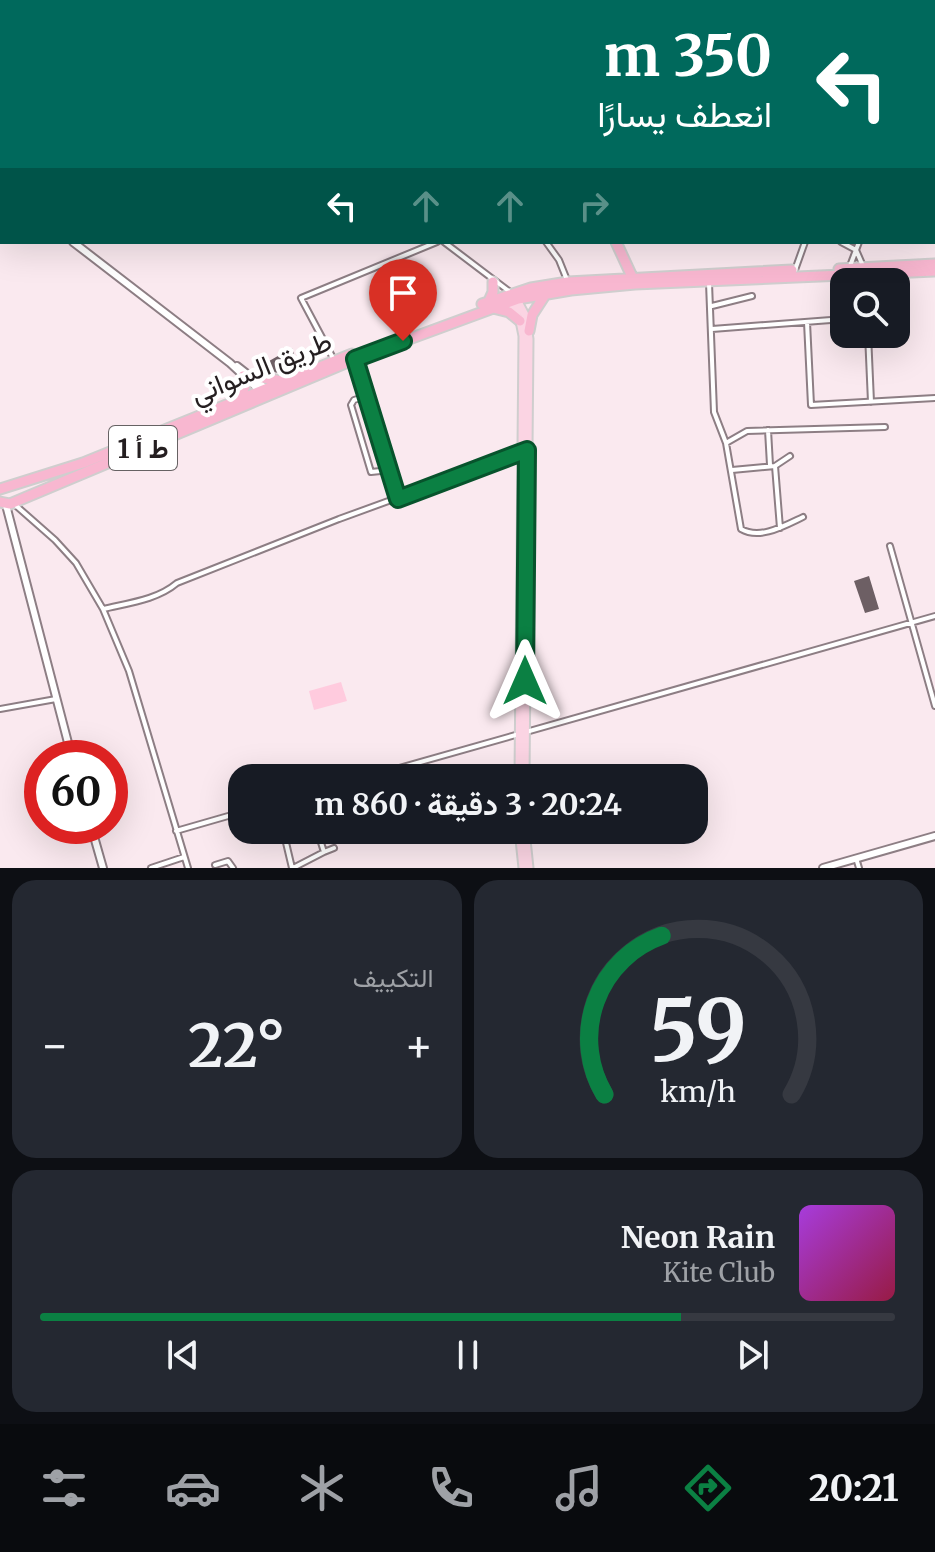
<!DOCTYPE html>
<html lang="ar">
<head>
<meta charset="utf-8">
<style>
	body { margin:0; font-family:Merriweather,Vazirmatn,serif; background:#242831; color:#f1f3f6; direction:rtl; height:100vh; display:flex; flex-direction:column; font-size:30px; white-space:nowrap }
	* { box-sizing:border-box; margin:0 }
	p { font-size:26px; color:#9ea1a6 }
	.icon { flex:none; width:44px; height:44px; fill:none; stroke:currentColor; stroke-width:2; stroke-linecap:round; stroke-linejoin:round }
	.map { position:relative; height:868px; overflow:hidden; direction:ltr }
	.side { display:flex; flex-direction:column; gap:12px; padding:12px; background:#0d0f14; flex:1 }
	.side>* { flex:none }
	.top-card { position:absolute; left:0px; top:0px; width:936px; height:244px; box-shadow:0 8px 32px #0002; direction:rtl; background:#00695c; color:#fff; overflow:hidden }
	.buttons { position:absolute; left:830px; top:268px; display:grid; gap:16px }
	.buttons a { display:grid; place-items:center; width:80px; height:80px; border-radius:16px; background:#171b24; box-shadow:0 8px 32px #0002; font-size:40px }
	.speed { position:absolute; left:24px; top:740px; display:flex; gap:16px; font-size:40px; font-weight:700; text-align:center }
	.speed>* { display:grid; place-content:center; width:104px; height:104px; border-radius:50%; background:#171b24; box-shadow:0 8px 32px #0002; line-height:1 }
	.speed .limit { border:12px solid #d22; background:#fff; color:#111 }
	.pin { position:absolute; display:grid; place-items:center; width:68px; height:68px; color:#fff; margin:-82px -34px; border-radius:50% 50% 50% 0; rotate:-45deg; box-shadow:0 0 8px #0007 }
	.pin .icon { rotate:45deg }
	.me { position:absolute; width:88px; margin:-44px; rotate:0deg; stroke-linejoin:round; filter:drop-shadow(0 0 6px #0008) }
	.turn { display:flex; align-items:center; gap:28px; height:168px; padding:0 32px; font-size:36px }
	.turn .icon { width:104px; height:104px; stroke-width:2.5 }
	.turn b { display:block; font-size:56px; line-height:68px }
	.lanes { display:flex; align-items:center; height:76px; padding:0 32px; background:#0003; justify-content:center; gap:40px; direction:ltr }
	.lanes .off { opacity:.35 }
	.big { font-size:60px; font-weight:700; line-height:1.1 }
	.side .tile { flex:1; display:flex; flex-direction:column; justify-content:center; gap:12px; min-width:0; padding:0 28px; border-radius:24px; background:#242831 }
	.side .dial { align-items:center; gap:0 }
	.dial svg { height:208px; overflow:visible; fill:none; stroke:#363941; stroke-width:7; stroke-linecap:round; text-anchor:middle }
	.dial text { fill:#f1f3f6; stroke:none }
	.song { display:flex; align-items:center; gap:24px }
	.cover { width:96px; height:96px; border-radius:12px; background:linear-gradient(135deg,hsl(280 70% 55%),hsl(340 70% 35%)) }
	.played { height:8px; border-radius:4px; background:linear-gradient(90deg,#0b8043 75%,#363941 75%) }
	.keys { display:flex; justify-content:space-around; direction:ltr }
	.heat { display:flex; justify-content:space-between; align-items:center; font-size:44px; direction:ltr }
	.side .tiles { flex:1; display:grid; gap:12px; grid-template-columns:1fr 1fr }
	.tile:last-child { grid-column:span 2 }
	.trip { position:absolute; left:228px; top:764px; width:480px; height:80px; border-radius:24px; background:#171b24; box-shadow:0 8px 32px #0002; font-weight:700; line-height:80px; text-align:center; direction:rtl }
	.tab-bar { display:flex; height:128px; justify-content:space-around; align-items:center; background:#090b0e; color:#9ea1a6 }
	.tab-bar .icon { width:56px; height:56px }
	.tab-bar .on { color:#0b8043 }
	.tab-bar b { font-size:36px; color:#f1f3f6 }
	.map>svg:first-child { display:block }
	.green { fill:#ffcbde }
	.building { fill:#6d5f64 }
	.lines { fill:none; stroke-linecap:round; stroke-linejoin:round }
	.street-casing { stroke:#8d7e84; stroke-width:8 }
	.secondary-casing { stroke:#8d7e84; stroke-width:10 }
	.primary-casing { stroke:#cfcece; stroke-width:11 }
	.highway-casing { stroke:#cfcece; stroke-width:13 }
	.street { stroke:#fff; stroke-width:4 }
	.secondary { stroke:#fff; stroke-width:6 }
	.primary { stroke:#fbd4e3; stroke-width:7 }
	.highway { stroke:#f8b7d0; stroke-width:9 }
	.route-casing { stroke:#07532c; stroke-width:20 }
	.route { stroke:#0b8043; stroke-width:14 }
	.labels { text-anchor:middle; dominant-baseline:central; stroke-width:8; stroke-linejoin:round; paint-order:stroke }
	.shield { fill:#fff; stroke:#666263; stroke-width:2 }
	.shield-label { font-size:26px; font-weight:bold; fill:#241e20 }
	.street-label { font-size:28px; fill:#241e20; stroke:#fff }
</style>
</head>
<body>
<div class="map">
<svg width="935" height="868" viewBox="0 0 935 868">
	<rect width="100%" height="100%" fill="#fae9ef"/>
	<!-- green -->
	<path class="green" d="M341 682 347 701 314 710 309 691Z"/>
	<!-- building -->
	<path class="building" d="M292 348 298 367 279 373 255 369Z
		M869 576 879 609 865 613 854 581Z"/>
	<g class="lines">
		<defs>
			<path id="street" d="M5 0 7 2
				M31 0 34 2
				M97 0 100 2
				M131 0 133 2
				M171 0 174 2
				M311 0 313 2
				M383 0 384 2
				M414 0 415 2
				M431 0 433 2
				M777 0V2
				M798 0V2
				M838 0 839 2
				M45 2 47 0
				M72 2 73 0
				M183 2 185 0
				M211 2 213 0
				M326 2 329 0
				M362 2 365 0
				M746 2V0
				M908 2 910 0
				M934 6 935 4
				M0 42 2 40
				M934 46 935 45
				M0 73 2 75
				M0 97 2 98
				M0 125 2 127
				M0 141 2 139
				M0 147 2 149
				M0 168 2 166
				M0 200 2 201
				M0 233 2 234
				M444 242 510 292
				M546 242 559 260 567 280
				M841 242 856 250 863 266
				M850 266 859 242
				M795 270 805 242
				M709 283 714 412 726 443 741 529C760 540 784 526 803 517
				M712 306 752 296
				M807 322 811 405 935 398
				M712 329 844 319
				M868 334 871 402
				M334 360 301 298 437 242
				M356 362 398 499
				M367 396 354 400 351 405 371 472 390 470
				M768 430 770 465
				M726 443 747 431 885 427
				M775 466 780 528
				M732 470 775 466 790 456
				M13 503 55 540 76 563 103 609 129 671 188 868
				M890 546 935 706
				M103 609C128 603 157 600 177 583L339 519 523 452
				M0 709 56 699
				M364 778 935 616
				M283 830 292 868
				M176 831 242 812
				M324 852 334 848
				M856 858 859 868
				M215 865 228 861 233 868
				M151 868 184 857
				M293 868 324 852 317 830"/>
			<path id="secondary" d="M709 0 727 2
				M934 86H935
				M934 90 935 91
				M0 184 2 185
				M73 242 230 363 260 391
				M237 366 269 391
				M6 505 72 758
				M91 826 103 868
				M823 868 935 836"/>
			<path id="primary" d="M516 298 525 315 529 339 525 778
				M509 299 520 321 523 336 519 778
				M519 830 523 868
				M525 830 529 868"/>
			<path id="highway" d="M565 2 566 0
				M616 242 634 281
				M839 269 935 264
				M489 301 493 292V282
				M482 304 531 288 568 282 792 270
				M493 308 509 312 520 321
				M529 331 532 315 545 295
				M252 376 282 381
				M240 398 245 386 243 376
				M0 489 83 463 352 354
				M0 502 10 504 355 359 518 299 571 290 635 284 935 271"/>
		</defs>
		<!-- street casing -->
		<use href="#street" class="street-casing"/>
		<!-- secondary casing -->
		<use href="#secondary" class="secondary-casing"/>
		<!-- primary casing -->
		<use href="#primary" class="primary-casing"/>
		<!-- highway casing -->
		<use href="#highway" class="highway-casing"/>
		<!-- street -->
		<use href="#street" class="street"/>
		<!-- secondary -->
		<use href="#secondary" class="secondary"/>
		<!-- primary -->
		<use href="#primary" class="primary"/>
		<!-- highway -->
		<use href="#highway" class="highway"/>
	</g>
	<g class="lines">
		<defs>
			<path id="route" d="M403 341 355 359 398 499 527 450 525 681"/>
		</defs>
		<!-- route casing -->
		<use href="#route" class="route-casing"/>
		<!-- route -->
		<use href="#route" class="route"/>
	</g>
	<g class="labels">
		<!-- shield labels -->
		<rect class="shield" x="109" y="426" width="68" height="44" rx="6"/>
		<g class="shield-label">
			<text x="143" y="448">ط أ 1</text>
		</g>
		<!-- street labels -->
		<g class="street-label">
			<text transform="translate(261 367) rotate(-22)">طريق السواني</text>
		</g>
	</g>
</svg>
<div class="buttons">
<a><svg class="icon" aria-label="search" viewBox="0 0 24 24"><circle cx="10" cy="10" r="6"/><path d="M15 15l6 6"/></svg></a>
</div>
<div class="speed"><div class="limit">60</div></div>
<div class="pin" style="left:403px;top:341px;background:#d93025"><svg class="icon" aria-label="arrive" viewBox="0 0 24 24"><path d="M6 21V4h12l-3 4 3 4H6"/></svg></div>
<svg class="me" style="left:525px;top:681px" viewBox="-20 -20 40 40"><path d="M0-17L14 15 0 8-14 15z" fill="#0b8043" stroke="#fff" stroke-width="4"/></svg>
<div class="trip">20:24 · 3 دقيقة · 860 m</div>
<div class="top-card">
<div class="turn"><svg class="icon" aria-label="left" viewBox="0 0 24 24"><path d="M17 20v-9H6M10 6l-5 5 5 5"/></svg><div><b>350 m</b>انعطف يسارًا</div></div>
<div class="lanes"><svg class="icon" aria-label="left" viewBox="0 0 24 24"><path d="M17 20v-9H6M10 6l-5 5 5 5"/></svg><svg class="icon off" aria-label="ahead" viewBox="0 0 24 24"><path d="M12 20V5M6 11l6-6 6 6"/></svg><svg class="icon off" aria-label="ahead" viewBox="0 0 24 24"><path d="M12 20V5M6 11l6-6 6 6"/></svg><svg class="icon off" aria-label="right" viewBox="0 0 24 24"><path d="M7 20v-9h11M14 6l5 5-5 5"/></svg></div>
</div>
</div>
<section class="side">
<div class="tiles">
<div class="tile dial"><svg viewBox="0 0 100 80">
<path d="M14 69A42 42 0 1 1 86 69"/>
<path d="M14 69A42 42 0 0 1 36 8" stroke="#0b8043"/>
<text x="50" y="56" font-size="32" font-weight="700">59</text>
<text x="50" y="72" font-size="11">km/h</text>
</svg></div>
<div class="tile"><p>التكييف</p>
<div class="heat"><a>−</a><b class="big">22°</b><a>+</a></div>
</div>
<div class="tile">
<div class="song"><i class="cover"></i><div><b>Neon Rain</b><p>Kite Club</p></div></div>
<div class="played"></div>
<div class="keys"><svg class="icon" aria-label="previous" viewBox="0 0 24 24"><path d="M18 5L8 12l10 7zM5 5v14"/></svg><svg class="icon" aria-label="pause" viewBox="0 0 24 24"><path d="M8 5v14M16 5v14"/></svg><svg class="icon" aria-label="next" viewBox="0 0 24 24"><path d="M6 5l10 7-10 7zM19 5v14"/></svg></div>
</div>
</div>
</section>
<nav class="tab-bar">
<b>20:21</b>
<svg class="icon on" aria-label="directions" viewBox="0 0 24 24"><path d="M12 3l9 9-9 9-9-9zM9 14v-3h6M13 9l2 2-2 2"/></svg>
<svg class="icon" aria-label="music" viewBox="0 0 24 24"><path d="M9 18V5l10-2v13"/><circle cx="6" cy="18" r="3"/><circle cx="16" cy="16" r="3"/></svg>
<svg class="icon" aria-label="phone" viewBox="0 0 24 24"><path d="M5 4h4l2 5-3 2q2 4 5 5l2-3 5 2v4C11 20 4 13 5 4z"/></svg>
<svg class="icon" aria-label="climate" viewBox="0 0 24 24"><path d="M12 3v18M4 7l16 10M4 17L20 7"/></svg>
<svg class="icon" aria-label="car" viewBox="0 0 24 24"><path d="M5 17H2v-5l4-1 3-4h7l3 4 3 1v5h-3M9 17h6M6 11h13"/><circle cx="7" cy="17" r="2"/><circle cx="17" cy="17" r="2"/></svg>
<svg class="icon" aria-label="filters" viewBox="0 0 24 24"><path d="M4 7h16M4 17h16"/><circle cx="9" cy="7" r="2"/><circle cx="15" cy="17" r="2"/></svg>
</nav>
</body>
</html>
